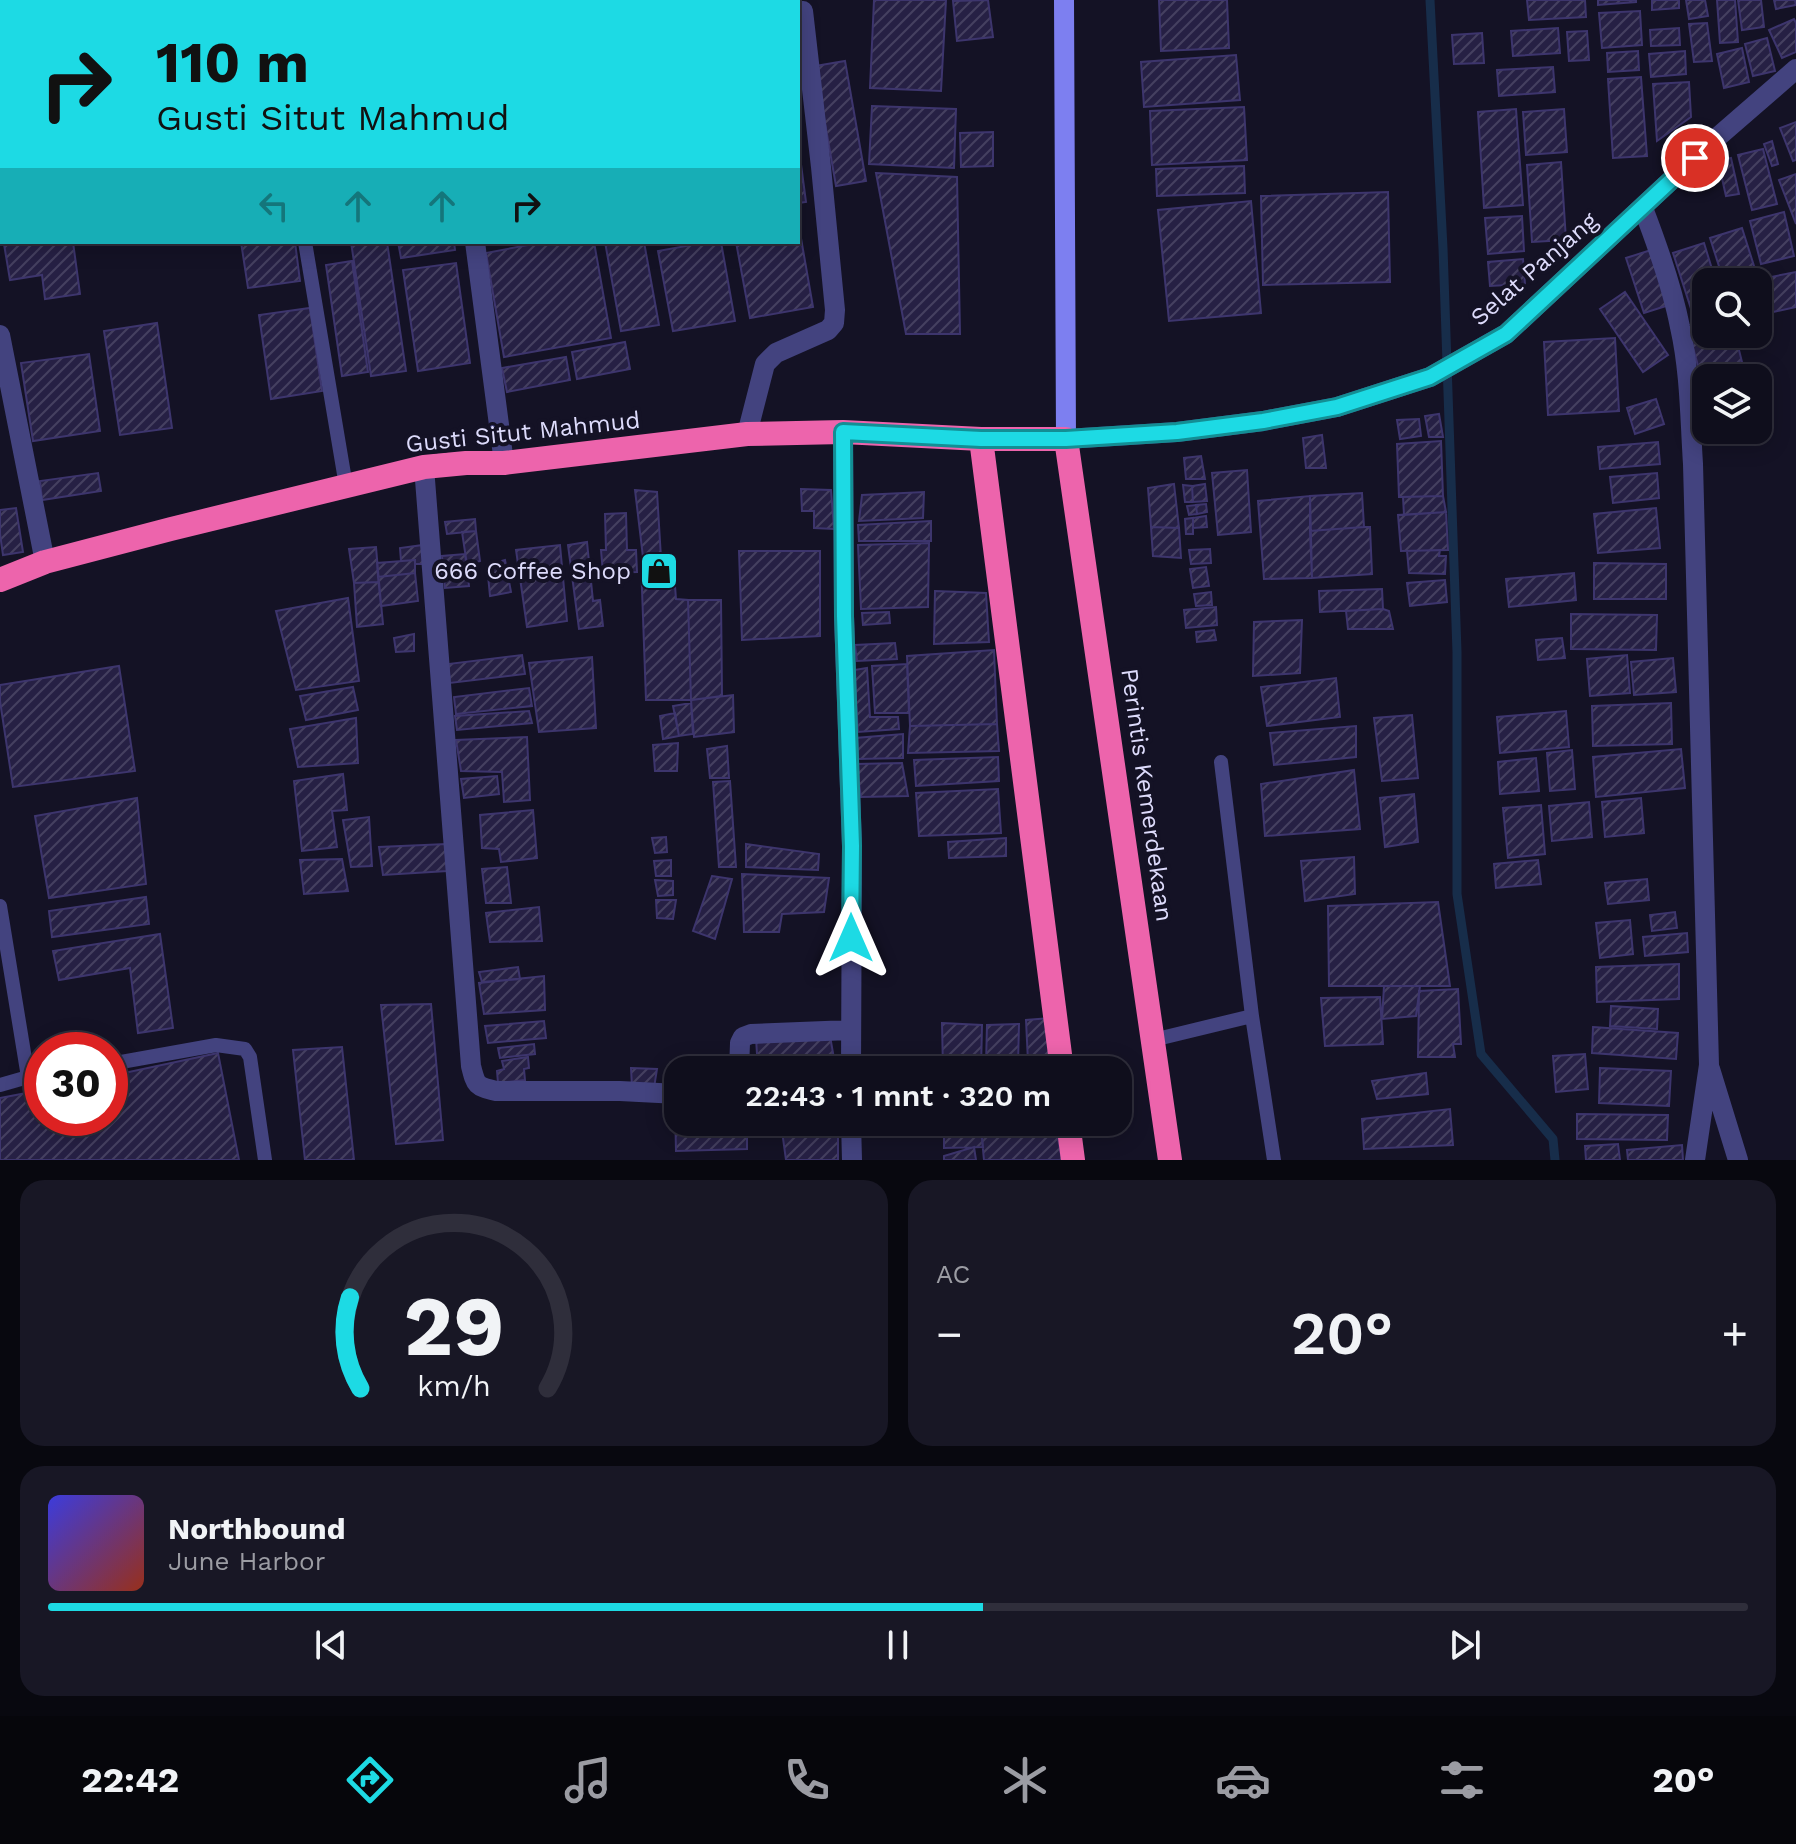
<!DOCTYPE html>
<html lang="id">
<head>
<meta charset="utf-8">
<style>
	body { margin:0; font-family:"Work Sans",sans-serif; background:#181725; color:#f1f3f6; height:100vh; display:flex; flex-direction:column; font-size:30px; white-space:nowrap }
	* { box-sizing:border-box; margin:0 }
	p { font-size:26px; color:#9b9ca3 }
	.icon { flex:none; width:44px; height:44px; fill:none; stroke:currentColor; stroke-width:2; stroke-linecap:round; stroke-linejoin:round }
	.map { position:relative; height:1160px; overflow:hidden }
	.drawer { display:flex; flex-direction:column; gap:20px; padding:20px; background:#08080f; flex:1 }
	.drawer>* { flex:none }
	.top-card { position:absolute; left:0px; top:0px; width:800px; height:244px; box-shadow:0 4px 20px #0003,0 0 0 2px #2f2e3b; background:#1ddae4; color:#111; overflow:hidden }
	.controls { position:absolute; left:1692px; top:268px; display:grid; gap:16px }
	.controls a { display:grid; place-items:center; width:80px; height:80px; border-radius:16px; background:#0f0e1c; box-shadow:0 4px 20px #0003,0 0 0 2px #2f2e3b; font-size:40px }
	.speed { position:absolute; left:24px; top:1032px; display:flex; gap:16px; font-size:40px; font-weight:700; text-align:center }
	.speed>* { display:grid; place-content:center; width:104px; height:104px; border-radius:50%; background:#0f0e1c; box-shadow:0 4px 20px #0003,0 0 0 2px #2f2e3b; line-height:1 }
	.speed .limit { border:12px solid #d22; background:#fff; color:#111 }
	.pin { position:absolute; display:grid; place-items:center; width:68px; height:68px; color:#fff; margin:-34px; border:4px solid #fff; border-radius:50%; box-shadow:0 2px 8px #0007 }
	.me { position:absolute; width:88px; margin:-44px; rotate:0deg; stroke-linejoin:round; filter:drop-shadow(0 0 6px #0008) }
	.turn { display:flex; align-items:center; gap:28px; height:168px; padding:0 24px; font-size:36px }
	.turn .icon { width:104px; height:104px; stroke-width:2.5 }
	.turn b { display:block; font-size:56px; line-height:68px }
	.lanes { display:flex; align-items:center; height:76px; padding:0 24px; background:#0003; justify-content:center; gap:40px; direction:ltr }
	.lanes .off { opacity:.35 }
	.big { font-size:60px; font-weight:600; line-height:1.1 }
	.drawer .widget { flex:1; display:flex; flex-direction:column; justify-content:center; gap:12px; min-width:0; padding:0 28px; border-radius:24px; background:#181725 }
	.drawer .dial { align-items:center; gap:0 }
	.dial svg { height:208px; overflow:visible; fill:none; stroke:#2f2e3b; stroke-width:7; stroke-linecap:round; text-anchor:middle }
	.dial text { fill:#f1f3f6; stroke:none }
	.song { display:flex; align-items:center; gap:24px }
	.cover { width:96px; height:96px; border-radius:12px; background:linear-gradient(135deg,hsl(240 70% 55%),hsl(10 70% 35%)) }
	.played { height:8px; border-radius:4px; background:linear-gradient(90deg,#1ddae4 55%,#2f2e3b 55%) }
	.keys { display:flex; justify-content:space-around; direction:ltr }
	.heat { display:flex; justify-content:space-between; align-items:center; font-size:44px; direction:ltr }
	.drawer .tiles { flex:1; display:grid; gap:20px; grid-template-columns:1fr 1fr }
	.widget:last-child { grid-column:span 2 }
	.trip { position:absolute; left:664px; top:1056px; width:468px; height:80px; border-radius:24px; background:#0f0e1c; box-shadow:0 4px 20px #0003,0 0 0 2px #2f2e3b; font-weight:600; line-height:80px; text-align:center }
	.menu { display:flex; height:128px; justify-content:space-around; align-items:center; background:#06060b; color:#9b9ca3 }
	.menu .icon { width:56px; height:56px }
	.menu .active { color:#1ddae4 }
	.menu b { font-size:36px; color:#f1f3f6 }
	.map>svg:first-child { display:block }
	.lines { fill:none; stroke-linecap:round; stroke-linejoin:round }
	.stream { stroke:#172d4a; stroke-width:9 }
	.building { fill:url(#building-hatch); stroke:#3d356d; stroke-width:2 }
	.lane { stroke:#43437f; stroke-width:14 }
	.street { stroke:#43437f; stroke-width:20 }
	.secondary { stroke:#7d7ff0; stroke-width:20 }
	.highway { stroke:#ed64ac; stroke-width:24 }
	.route-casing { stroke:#138e94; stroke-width:20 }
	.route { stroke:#1ddae4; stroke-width:14 }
	.labels { text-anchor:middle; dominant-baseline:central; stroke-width:8; stroke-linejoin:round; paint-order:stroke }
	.street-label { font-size:24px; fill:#dddbfb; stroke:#141225 }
	.poi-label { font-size:24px; fill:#dddbfb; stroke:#141225; text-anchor:end }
</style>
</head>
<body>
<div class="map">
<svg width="1796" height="1160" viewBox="0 0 1796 1160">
	<defs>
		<pattern id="building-hatch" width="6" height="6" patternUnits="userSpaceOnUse" patternTransform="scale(2)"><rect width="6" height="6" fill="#262044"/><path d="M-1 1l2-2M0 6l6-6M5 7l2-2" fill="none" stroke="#454060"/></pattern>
	</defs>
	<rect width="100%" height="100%" fill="#141225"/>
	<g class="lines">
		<!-- stream -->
		<path class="stream" d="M1430 0 1443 248 1457 652V894L1481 1054 1553 1139 1555 1160"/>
	</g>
	<!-- building -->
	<path class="building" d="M138 0H185L186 2H138Z
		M454 0H519L520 2H454Z
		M534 0H568L569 2H534Z
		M626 0H686V2H626Z
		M689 0H779V2H689Z
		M874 0H946L941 91 870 88Z
		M988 0 993 37 957 41 953 1Z
		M1159 0H1227L1229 48 1161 51Z
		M1527 0H1585L1586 17 1529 20Z
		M1598 0H1636V2L1598 5Z
		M1652 0H1679V8L1652 10Z
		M1686 0H1705L1708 16 1689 19Z
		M1717 0H1735L1738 42 1720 43Z
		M1738 0H1761L1764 27 1742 30Z
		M1774 0H1795L1796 5 1776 9Z
		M1640 11 1642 45 1602 48 1599 13Z
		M1794 19 1796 23V52L1782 58 1769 30Z
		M1707 23 1712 61 1694 62 1689 24Z
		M1558 28 1560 53 1513 56 1511 31Z
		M1679 28 1680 45 1651 46 1650 30Z
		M1587 31 1589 60 1569 61 1567 32Z
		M1482 33 1484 63 1454 64 1452 35Z
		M1767 38 1775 71 1753 76 1745 44Z
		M1742 48 1749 82 1724 88 1717 54Z
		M1638 51 1639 70 1608 72 1607 53Z
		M1685 51 1686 74 1651 77 1649 54Z
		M1236 55 1240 100 1144 107 1141 62Z
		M845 61 866 181 836 186 815 66Z
		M1553 67 1555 92 1499 96 1497 70Z
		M1641 77 1647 156 1613 158 1608 79Z
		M1689 82 1691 117 1657 141 1653 84Z
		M872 106 956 109 954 168 869 164Z
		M1244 107 1247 160 1152 165 1150 111Z
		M1516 109 1523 205 1484 208 1478 112Z
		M1564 109 1567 152 1526 155 1523 112Z
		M1796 122V160L1793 161 1780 128Z
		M993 132V166L961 167 960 133Z
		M1772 141 1778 164 1772 166 1764 144Z
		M798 142 806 202 798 203Z
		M1763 149 1777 204 1752 210 1738 155Z
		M1731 158 1739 194 1726 196 1718 161Z
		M1561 162 1566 240 1532 242 1527 165Z
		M1244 166 1245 193 1157 196 1156 169Z
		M876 173 957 177 960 334H906Z
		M1796 174V224L1779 180Z
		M1388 192 1390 282 1263 285 1261 196Z
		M1251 201 1261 313 1169 321 1158 210Z
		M1784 212 1794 256 1761 264 1750 221Z
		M1522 216 1524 251 1488 254 1485 218Z
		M798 221 813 307 750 318 736 242H798Z
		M1742 228 1766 304 1758 307V282H1724L1710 238Z
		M16 242H73L80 294 45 299 42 275 10 280 4 244Z
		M241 242H295L300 281 248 288Z
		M351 242H387L406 371 371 376Z
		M398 242H454L455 250 401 258Z
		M544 242H594L611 338 504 357 486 253Z
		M605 242H644L659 325 621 331Z
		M708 242H721L735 321 673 331 658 251Z
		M1704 243 1716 282H1706V311L1693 315 1673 253Z
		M1651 250 1669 305 1644 313 1626 258Z
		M1523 259 1525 284 1490 286 1488 262Z
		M352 261 368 372 342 376 326 265Z
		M456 263 470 363 418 371 403 270Z
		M1796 272V307L1773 312 1766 278Z
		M1625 292 1668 355 1643 372 1600 309Z
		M310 308 322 391 271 399 259 315Z
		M157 323 172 428 120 435 104 331Z
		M1706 329V334H1735L1742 362 1700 373 1689 333Z
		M1615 338 1619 411 1548 415 1544 342Z
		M625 342 630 369 577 379 572 352Z
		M89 354 100 431 33 441 21 363Z
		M566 357 570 380 507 392 502 368Z
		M1656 399 1664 424 1635 434 1627 408Z
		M1439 414 1443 437H1429L1425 416Z
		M1419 419 1421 436 1400 439 1397 420Z
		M1322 435 1326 468H1306L1303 438Z
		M1441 441 1443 496 1399 497 1397 444Z
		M1658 442 1660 464 1600 469 1598 447Z
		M1201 456 1205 479H1186L1184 458Z
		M1247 470 1251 532 1218 535 1212 473Z
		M98 473 101 491 42 500 40 481Z
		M1657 473 1659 498 1613 503 1610 477Z
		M1174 484 1179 528 1151 527 1148 488Z
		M1205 484 1207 501 1193 502 1192 486Z
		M1183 485 1192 486 1193 502H1185Z
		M801 489 831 490 834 529 814 528V511H802Z
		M635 490 657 492 661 558 643 557Z
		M924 492 923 518 859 521 862 495Z
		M1362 493 1364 527 1310 531V496Z
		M1310 496 1312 578 1264 579 1258 501Z
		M1443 496 1446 512 1404 515 1403 497Z
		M1206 504 1207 512 1197 514 1196 505Z
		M1196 505 1197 514 1189 515 1187 506Z
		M16 508 23 552 3 555 0 534V510Z
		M1656 508 1660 548 1598 553 1594 514Z
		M1446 512 1448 550 1401 551 1398 515Z
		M626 513 627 550H636L637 572 603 573 601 550H606L605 514Z
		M1206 516 1207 527 1193 528V518Z
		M1193 518V534H1186L1185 519Z
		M475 519 476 531 447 534 445 522Z
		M931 521V541H859L858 525Z
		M1151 527 1179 528 1181 558 1153 556Z
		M1364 527H1370L1372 574 1312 578 1310 531Z
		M476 531 480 561 467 565 462 532Z
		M587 542 593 601 600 600 603 626 579 629 568 545Z
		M929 543 928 607 861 609 858 545Z
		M423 545 424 564H415V560L401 561 400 548Z
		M560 545 567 621 527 627 516 550Z
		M376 547 379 582 354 583 349 549Z
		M1210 549 1211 563 1191 564 1189 550Z
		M1440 550 1439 556H1446L1445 574 1409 573 1407 551Z
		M739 551H820V636L742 640Z
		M465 554 469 586 445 588 442 556Z
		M415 560V573L378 577 377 563Z
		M505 560 511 592 490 596 487 565Z
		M673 560 676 599 688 600 691 700H646L641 562Z
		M1594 563 1666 564V599H1594Z
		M1206 567 1209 586 1193 588 1190 569Z
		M415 573 418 601 381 606 378 577Z
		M1574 573 1576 600 1509 607 1506 579Z
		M1445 580 1447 602 1410 606 1407 583Z
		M379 582 383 624 357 627 354 583Z
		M1382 589 1383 609 1320 612 1319 591Z
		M935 591 986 593 989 642 934 644Z
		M1211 592 1212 605 1196 606 1194 594Z
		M348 598 359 681 296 690 276 611Z
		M688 600H721L722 696 691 700Z
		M1216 607 1217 625 1186 628 1184 610Z
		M1383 609 1389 611 1393 629H1348L1346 611Z
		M889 612 890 623 863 625 862 613Z
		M1571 614 1657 615 1656 650 1571 649Z
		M1302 620 1300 673 1253 676 1254 622Z
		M1214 630 1216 640 1197 642 1196 632Z
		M414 634V651L396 652 394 638Z
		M1562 638 1565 658 1538 660 1536 640Z
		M895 643 897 659 857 661 855 645Z
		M994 650 997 724 910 726 907 656Z
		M522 655 525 674 450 683 448 664Z
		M1627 655 1630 693 1590 696 1587 659Z
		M592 657 596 728 539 732 529 663Z
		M1673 658 1676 692 1634 695 1631 662Z
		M907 664 909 713H875L872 666Z
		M119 666 135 771 13 787 0 701V685Z
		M867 668 870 717H898L899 729 858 732 854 670Z
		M1336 678 1340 717 1267 726 1261 687Z
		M353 687 358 710 306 720 300 696Z
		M529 688 532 706 456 714 454 697Z
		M733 695 734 732 694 737 691 700Z
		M691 703 693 734 679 736 673 706Z
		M1671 703 1672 744 1593 746 1592 706Z
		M529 711 532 723 457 730 455 716Z
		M1566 711 1569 747 1500 753 1497 717Z
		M675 713 679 736 663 739 660 716Z
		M1412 715 1418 778 1382 781 1374 718Z
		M356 718 358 763 298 767 290 729Z
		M997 724 999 751 908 753 910 726Z
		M1356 726V757L1274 765 1270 733Z
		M903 734V758L857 759 855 738Z
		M527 737 530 800 504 802 502 772 461 771 456 740Z
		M678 743 677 771H655L653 745Z
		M727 746 729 778H710L707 749Z
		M1681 749 1685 788 1596 797 1593 757Z
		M1572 750 1575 789 1550 791 1547 753Z
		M998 757 999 781 916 786 914 760Z
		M1536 758 1539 791 1500 794 1498 762Z
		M902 763 908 796 861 797 856 764Z
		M1354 770 1360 829 1265 836 1261 784Z
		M343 774 347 810 332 811 337 847 302 851 294 781Z
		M497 776 499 794 464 798 461 779Z
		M730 781 736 867H719L713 782Z
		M998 789 1001 833 919 836 916 793Z
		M1414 794 1418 842 1385 847 1380 798Z
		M137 798 146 884 49 898 35 816Z
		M1641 798 1644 833 1605 837 1602 802Z
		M1589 802 1592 837 1552 841 1549 806Z
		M1541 805 1545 854 1508 858 1503 808Z
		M533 810 537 858 501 862 499 849 482 848 480 815Z
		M369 817 372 866 351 867 343 820Z
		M666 837 667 852 655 853 652 838Z
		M1006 838V856L949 858 948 842Z
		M446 844 447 871 383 875 379 847Z
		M746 844 819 854 818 870 746 867Z
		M1354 857 1355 894 1305 901 1301 861Z
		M342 859 348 891 304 894 300 860Z
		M671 860V876H656L654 861Z
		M1538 860 1541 884 1496 888 1494 864Z
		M507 867 511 903H486L482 869Z
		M742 874 829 878 824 912 782 914 779 932H744Z
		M712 876 732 879 715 939 693 931Z
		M1647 879 1649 900 1608 904 1605 883Z
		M655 880 673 881V895L658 896Z
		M146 897 149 924 52 937 49 911Z
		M656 900H676L673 919 657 918Z
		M1438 902 1450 986H1329L1328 906Z
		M539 907 542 941 490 942 486 913Z
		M1675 912 1677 928 1652 931 1650 915Z
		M1630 920 1633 954 1600 958 1596 923Z
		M1687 933 1688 952 1645 956 1643 937Z
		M160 934 173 1028 138 1033 130 968 59 980 53 951Z
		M1679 964V999L1597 1002 1596 967Z
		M518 967 520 979 482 982 479 972Z
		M544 976 545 1010 484 1014 479 983Z
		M1384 986H1420L1416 1016 1382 1019Z
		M1458 989 1461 1044H1453L1455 1057H1418L1419 991Z
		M1380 997 1383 1044 1325 1046 1321 998Z
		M431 1004 443 1140 396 1144 381 1005Z
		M1611 1006 1658 1009 1657 1029 1610 1026Z
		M1050 1018 1051 1061 1028 1062 1026 1020Z
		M544 1021 546 1038 488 1043 485 1026Z
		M942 1023 982 1025 981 1070H943Z
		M1019 1024 1018 1066 986 1064 987 1025Z
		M1593 1027 1678 1033 1676 1059 1592 1053Z
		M830 1036 836 1070H758L756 1038Z
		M534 1044 535 1054 500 1058 498 1048Z
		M342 1047 354 1160H305L293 1050Z
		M218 1053 239 1160H0V1098L42 1090V1118H110V1076Z
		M1585 1054 1588 1089 1556 1092 1553 1056Z
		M528 1057 529 1068 524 1069 525 1080 498 1083 497 1071 504 1069 502 1061Z
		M1054 1061V1070H1020L1019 1064Z
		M631 1068 657 1069 654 1088 632 1087Z
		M1600 1068 1671 1071 1669 1106 1599 1103Z
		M1426 1073 1428 1094 1377 1099 1372 1081Z
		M675 1105H678V1122H747V1149L676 1151Z
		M1450 1109 1453 1145 1364 1149 1362 1119Z
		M1577 1114 1668 1115 1667 1140 1577 1139Z
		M944 1122H981L983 1147 944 1148Z
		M1055 1122 1062 1160H984L981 1129Z
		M838 1126V1160H786L782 1131Z
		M1618 1144 1620 1160H1586L1585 1146Z
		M1682 1145 1683 1160H1628L1627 1150Z
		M974 1147 976 1160H944V1156Z"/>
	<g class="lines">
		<!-- lane -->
		<path class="lane" d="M305 242 346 486
			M1221 762 1252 1016
			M0 906 28 1077 0 1085
			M1153 1040 1252 1016 1274 1160
			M110 1064 216 1045 245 1049 250 1057 265 1160"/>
		<!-- street -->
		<path class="street" d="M110 0V2
			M278 0V2
			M441 0V2
			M1643 208C1658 247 1672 286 1680 327 1690 371 1690 418 1693 464L1709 1065 1695 1160
			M475 242 504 463
			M0 335 45 562
			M843 432 844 616 852 846 851 1070
			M747 434 765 364 776 353 828 330 834 323 835 310 821 167 803 11
			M1066 439 1177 432 1263 421 1337 407 1430 377 1506 334 1712 142 1796 69
			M424 467 471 1066C476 1086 476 1086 496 1091H620L678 1094
			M1710 1069 1738 1160
			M739 1070 740 1043 743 1037 751 1034 850 1030
			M851 1122 852 1160"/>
		<!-- secondary -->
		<path class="secondary" d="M1064 0 1066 439"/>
		<!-- highway -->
		<path class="highway" d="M981 439 1062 1070
			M0 580 45 562 171 529 424 467 466 463H504L747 434 843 432 981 439H1066L1170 1160
			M1068 1122 1073 1160"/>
	</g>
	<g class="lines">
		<defs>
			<path id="route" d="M851 938 852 846 844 616 843 432 981 439H1066L1177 432 1263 421 1337 407 1430 377 1506 334 1695 158"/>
		</defs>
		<!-- route casing -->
		<use href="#route" class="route-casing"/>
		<!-- route -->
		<use href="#route" class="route"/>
	</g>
	<!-- icons -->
	<defs>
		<symbol id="shop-square" viewBox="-11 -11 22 22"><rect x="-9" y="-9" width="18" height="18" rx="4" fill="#1ddae4" stroke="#141225"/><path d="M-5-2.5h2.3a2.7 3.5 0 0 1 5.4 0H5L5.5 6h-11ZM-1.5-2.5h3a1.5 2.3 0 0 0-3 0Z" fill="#111"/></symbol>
	</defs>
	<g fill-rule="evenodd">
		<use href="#shop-square" x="637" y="549" width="44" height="44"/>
	</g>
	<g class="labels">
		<!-- street labels -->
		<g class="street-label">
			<text transform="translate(1534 269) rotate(-41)">Selat Panjang</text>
			<text transform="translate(523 432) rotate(-6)">Gusti Situt Mahmud</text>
			<text transform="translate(1147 795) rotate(82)">Perintis Kemerdekaan</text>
		</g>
		<!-- poi labels -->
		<g class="poi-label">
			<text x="631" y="571">666 Coffee Shop</text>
		</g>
	</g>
</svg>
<div class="controls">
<a><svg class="icon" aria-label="search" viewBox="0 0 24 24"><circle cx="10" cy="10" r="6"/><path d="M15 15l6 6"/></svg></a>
<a><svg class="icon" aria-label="layers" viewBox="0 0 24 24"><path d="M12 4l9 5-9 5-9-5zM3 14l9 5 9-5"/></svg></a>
</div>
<div class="speed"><div class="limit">30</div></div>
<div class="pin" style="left:1695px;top:158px;background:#d93025"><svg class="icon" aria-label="arrive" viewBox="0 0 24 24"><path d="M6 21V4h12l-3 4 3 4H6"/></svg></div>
<svg class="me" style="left:851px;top:938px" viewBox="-20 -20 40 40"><path d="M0-17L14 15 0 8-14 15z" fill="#1ddae4" stroke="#fff" stroke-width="4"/></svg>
<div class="trip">22:43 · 1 mnt · 320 m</div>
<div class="top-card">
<div class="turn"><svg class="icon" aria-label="right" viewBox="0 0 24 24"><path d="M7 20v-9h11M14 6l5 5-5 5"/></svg><div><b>110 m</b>Gusti Situt Mahmud</div></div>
<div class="lanes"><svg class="icon off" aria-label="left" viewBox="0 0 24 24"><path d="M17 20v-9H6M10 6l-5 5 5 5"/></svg><svg class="icon off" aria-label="ahead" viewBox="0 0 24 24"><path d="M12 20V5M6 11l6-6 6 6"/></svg><svg class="icon off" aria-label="ahead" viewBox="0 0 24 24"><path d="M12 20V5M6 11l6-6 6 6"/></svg><svg class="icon" aria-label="right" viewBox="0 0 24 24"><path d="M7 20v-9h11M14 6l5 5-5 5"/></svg></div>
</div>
</div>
<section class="drawer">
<div class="tiles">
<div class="widget dial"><svg viewBox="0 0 100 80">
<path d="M14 69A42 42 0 1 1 86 69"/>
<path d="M14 69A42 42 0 0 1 10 34" stroke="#1ddae4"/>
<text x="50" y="56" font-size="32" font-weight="700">29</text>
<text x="50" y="72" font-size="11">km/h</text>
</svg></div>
<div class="widget"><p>AC</p>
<div class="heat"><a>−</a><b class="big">20°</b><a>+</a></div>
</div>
<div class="widget">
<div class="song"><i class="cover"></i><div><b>Northbound</b><p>June Harbor</p></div></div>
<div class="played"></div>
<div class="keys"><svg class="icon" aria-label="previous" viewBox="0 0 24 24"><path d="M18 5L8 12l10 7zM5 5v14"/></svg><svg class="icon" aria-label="pause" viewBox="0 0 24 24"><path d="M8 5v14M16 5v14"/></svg><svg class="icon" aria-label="next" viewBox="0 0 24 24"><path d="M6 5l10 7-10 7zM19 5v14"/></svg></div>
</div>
</div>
</section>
<nav class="menu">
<b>22:42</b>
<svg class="icon active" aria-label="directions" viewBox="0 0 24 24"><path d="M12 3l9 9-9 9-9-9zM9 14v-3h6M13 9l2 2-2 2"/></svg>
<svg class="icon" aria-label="music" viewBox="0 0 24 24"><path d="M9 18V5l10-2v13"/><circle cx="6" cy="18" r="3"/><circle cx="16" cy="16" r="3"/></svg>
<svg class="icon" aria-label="phone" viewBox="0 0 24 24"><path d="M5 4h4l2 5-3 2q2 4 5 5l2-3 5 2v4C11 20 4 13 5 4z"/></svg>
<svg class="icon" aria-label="climate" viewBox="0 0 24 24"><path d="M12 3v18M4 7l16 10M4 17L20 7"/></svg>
<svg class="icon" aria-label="car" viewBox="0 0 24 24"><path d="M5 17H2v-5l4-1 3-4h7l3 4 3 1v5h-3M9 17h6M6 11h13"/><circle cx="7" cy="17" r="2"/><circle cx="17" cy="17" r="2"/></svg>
<svg class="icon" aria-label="filters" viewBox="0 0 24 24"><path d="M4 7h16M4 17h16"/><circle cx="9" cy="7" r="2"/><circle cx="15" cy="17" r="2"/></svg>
<b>20°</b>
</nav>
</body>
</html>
